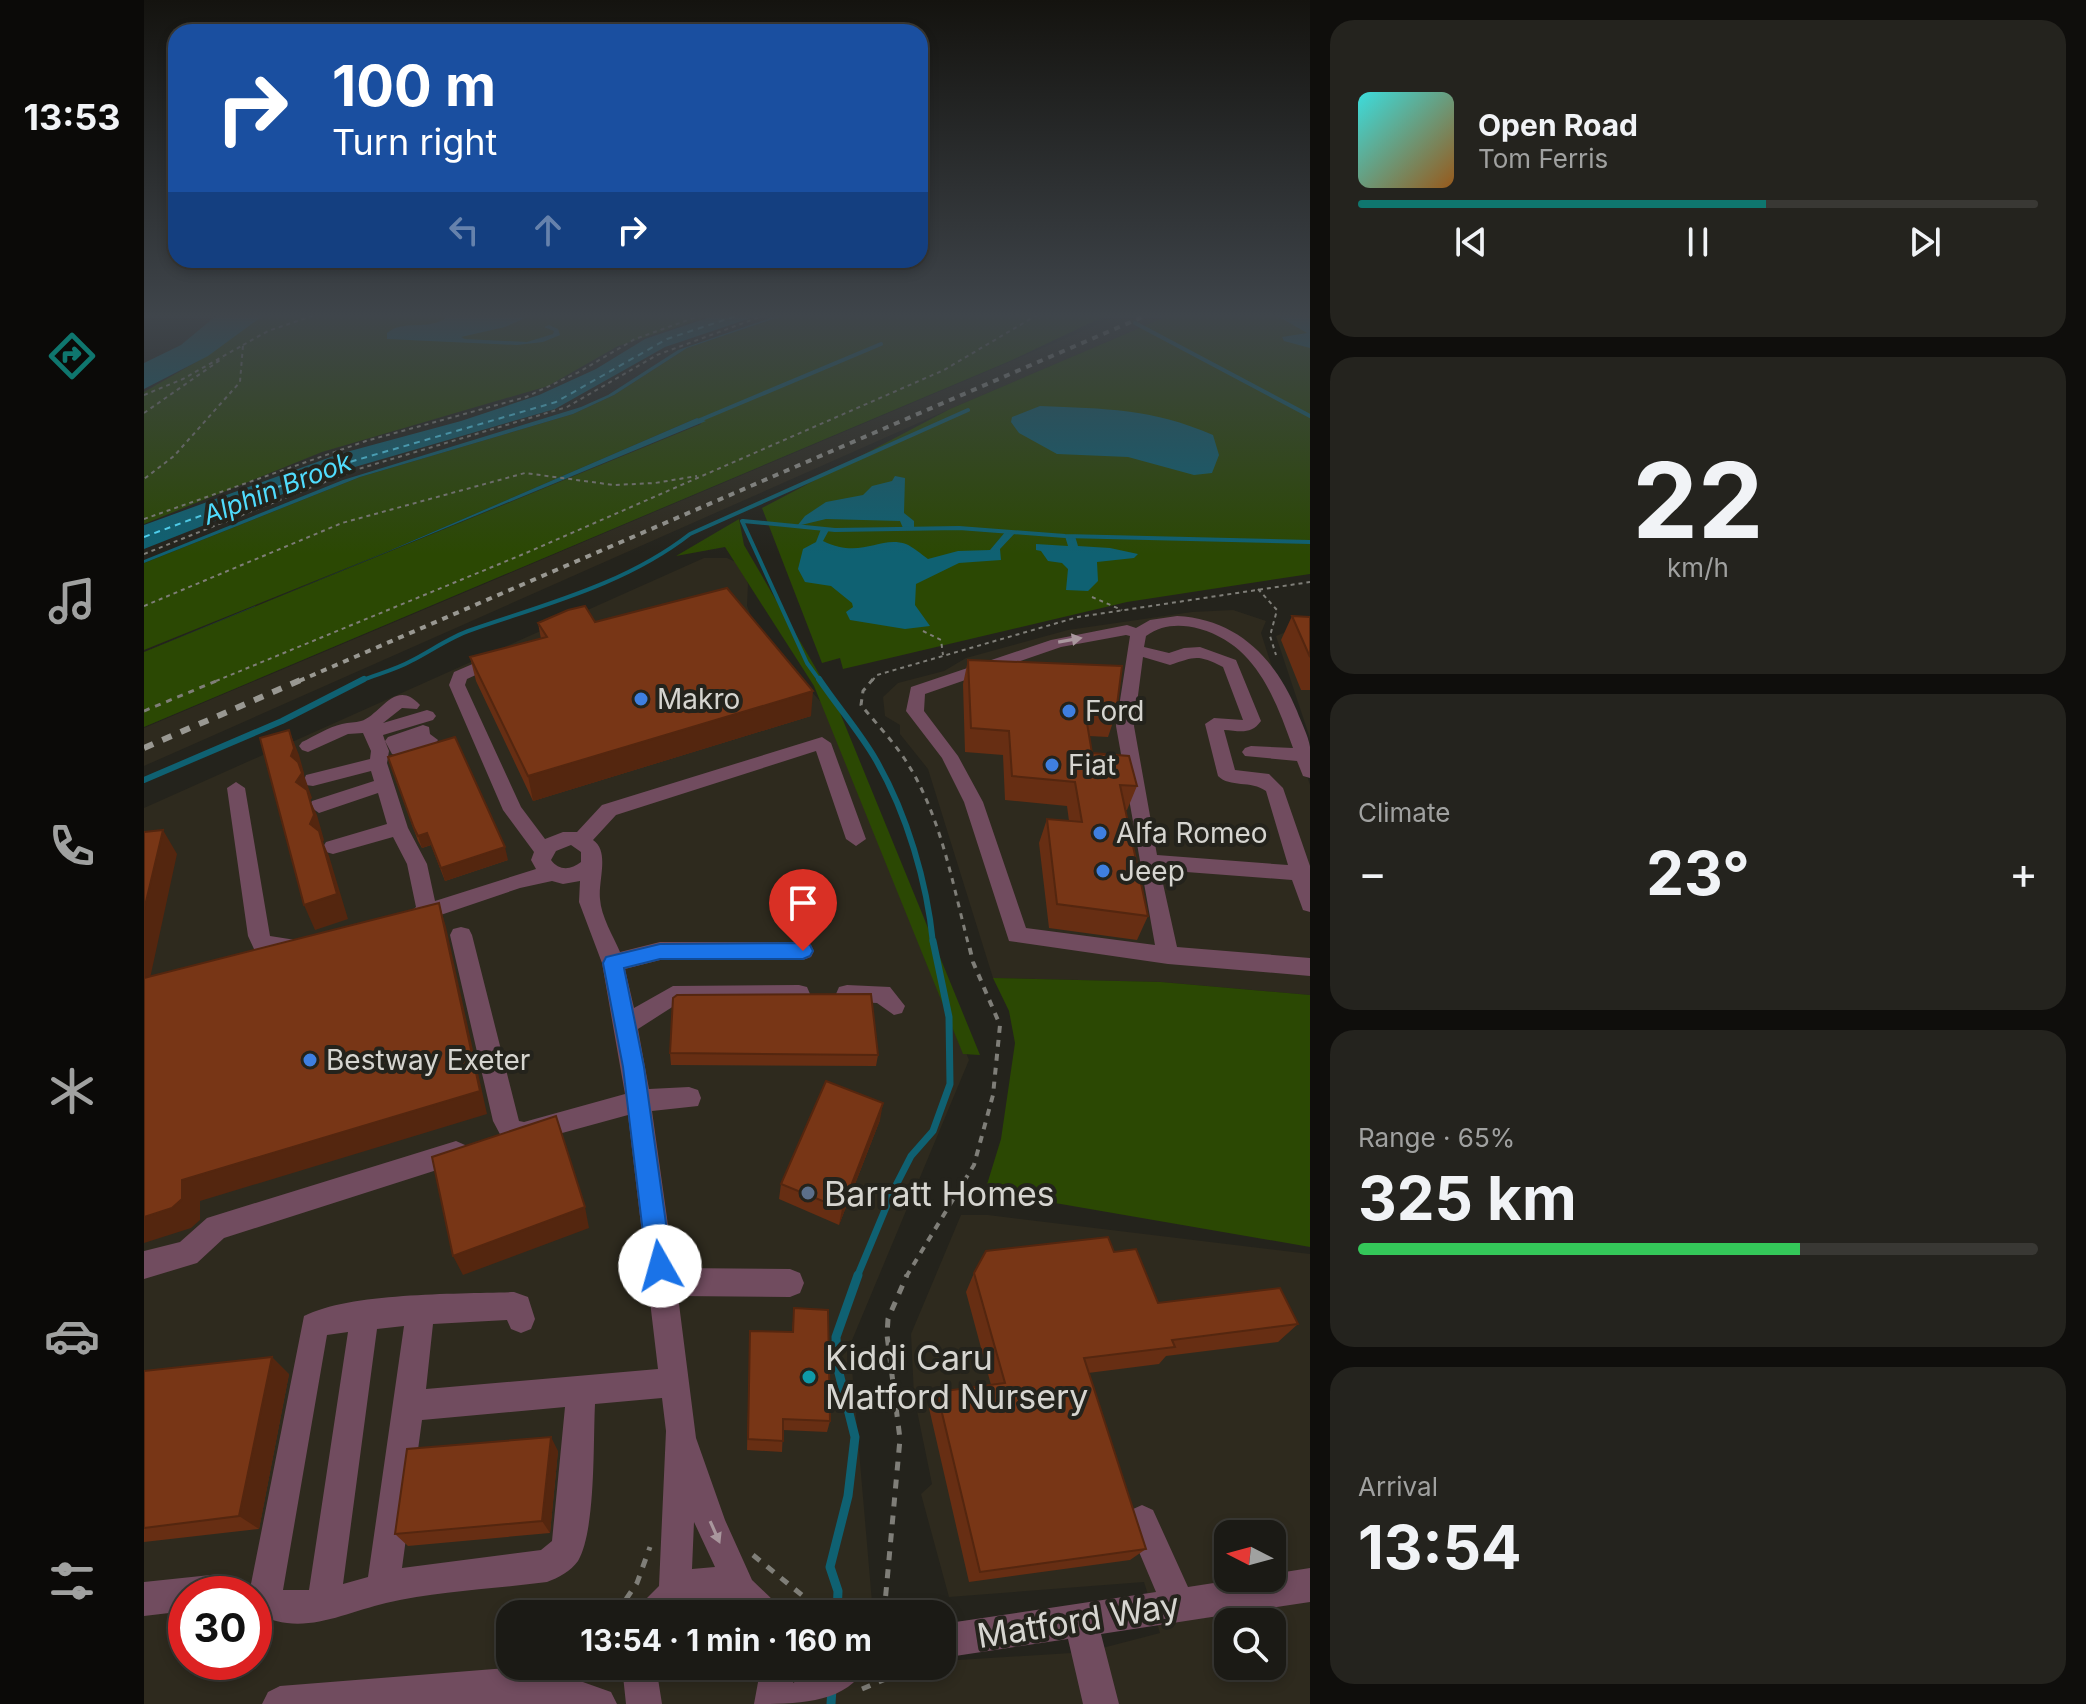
<!DOCTYPE html>
<html lang="en">
<head>
<meta charset="utf-8">
<style>
	body { margin:0; font-family:Inter,sans-serif; background:#24231e; color:#f1f3f6; height:100vh; display:flex; flex-direction:column; font-size:30px; white-space:nowrap }
	* { box-sizing:border-box; margin:0 }
	p { font-size:26px; color:#a0a1a0 }
	.icon { flex:none; width:44px; height:44px; fill:none; stroke:currentColor; stroke-width:2; stroke-linecap:round; stroke-linejoin:round }
	.map { position:relative; flex:1; overflow:hidden }
	.side { display:flex; flex-direction:column; gap:20px; padding:20px; background:#0f0e0c; width:776px }
	.side>* { flex:none }
	.top-card { position:absolute; left:24px; top:24px; width:760px; height:244px; border-radius:24px; box-shadow:0 4px 12px #0003,0 0 0 2px #393834; background:#1a4fa0; color:#fff; overflow:hidden }
	.needle { width:52px; rotate:276deg }
	.buttons { position:absolute; left:1070px; top:1520px; display:grid; gap:16px }
	.buttons a { display:grid; place-items:center; width:72px; height:72px; border-radius:16px; background:#1b1a15; box-shadow:0 4px 12px #0003,0 0 0 2px #393834; font-size:40px }
	.speed { position:absolute; left:24px; top:1576px; display:flex; gap:16px; font-size:40px; font-weight:700; text-align:center }
	.speed>* { display:grid; place-content:center; width:104px; height:104px; border-radius:50%; background:#1b1a15; box-shadow:0 4px 12px #0003,0 0 0 2px #393834; line-height:1 }
	.speed .limit { border:12px solid #d22; background:#fff; color:#111 }
	.pin { position:absolute; display:grid; place-items:center; width:68px; height:68px; color:#fff; margin:-82px -34px; border-radius:50% 50% 50% 0; rotate:-45deg; box-shadow:0 0 8px #0007 }
	.pin .icon { rotate:45deg }
	.me { position:absolute; width:88px; margin:-44px; rotate:353deg; stroke-linejoin:round; filter:drop-shadow(0 0 6px #0008) }
	.turn { display:flex; align-items:center; gap:28px; height:168px; padding:0 32px; font-size:36px }
	.turn .icon { width:104px; height:104px; stroke-width:2.5 }
	.turn b { display:block; font-size:56px; line-height:68px }
	.lanes { display:flex; align-items:center; height:76px; padding:0 32px; background:#0003; justify-content:center; gap:40px; direction:ltr }
	.lanes .off { opacity:.35 }
	.big { font-size:60px; font-weight:700; line-height:1.1 }
	.side .tile { flex:1; display:flex; flex-direction:column; justify-content:center; gap:12px; min-width:0; padding:0 28px; border-radius:24px; background:#24231e }
	.side .dial { align-items:center; gap:0 }
	.dial b { font-size:104px; line-height:1 }
	.song { display:flex; align-items:center; gap:24px }
	.cover { width:96px; height:96px; border-radius:12px; background:linear-gradient(135deg,hsl(180 70% 55%),hsl(30 70% 35%)) }
	.played { height:8px; border-radius:4px; background:linear-gradient(90deg,#0f766e 60%,#393834 60%) }
	.keys { display:flex; justify-content:space-around; direction:ltr }
	.heat { display:flex; justify-content:space-between; align-items:center; font-size:44px; direction:ltr }
	.charge { height:12px; border-radius:6px; background:linear-gradient(90deg,#34c759 65%,#393834 0) }
	.trip { position:absolute; left:352px; top:1600px; width:460px; height:80px; border-radius:24px; background:#1b1a15; box-shadow:0 4px 12px #0003,0 0 0 2px #393834; font-weight:700; line-height:80px; text-align:center }
	main { display:flex; flex:1; min-height:0 }
	.dock { display:flex; flex-direction:column; width:144px; justify-content:space-around; align-items:center; background:#0b0a08; color:#a0a1a0 }
	.dock .icon { width:56px; height:56px }
	.dock .on { color:#0f766e }
	.dock b { font-size:36px; color:#f1f3f6 }
	.map>svg:first-child { display:block }
	.built { fill:#2e2a1e; fill-rule:evenodd }
	.green { fill:#2b4803 }
	.water { fill:#0f6172 }
	.lines { fill:none; stroke-linecap:round; stroke-linejoin:round }
	.stream-far3 { stroke:#0f6172; stroke-width:4 }
	.stream-far2 { stroke:#0f6172; stroke-width:6 }
	.stream-far1 { stroke:#0f6172; stroke-width:7 }
	.stream { stroke:#0f6172; stroke-width:9 }
	.ferry { stroke:#50dcfd; stroke-width:2; stroke-dasharray:6 5; stroke-linecap:butt }
	.path-far3 { stroke:#7f7e78; stroke-width:2; stroke-dasharray:4 4; stroke-linecap:butt }
	.path-far2 { stroke:#7f7e78; stroke-width:3; stroke-dasharray:6 6; stroke-linecap:butt }
	.path-far1 { stroke:#7f7e78; stroke-width:4; stroke-dasharray:7 7; stroke-linecap:butt }
	.path { stroke:#7f7e78; stroke-width:5; stroke-dasharray:9 9; stroke-linecap:butt }
	.minor { fill:#714c5f; fill-rule:evenodd }
	.rail-far1 { stroke:#999892; stroke-width:4; stroke-dasharray:6 6; stroke-linecap:butt }
	.rail { stroke:#999892; stroke-width:6; stroke-dasharray:10 10; stroke-linecap:butt }
	.wall { fill:#672e13 }
	.shaded-wall { fill:#54260f }
	.building { fill:#783616; stroke:#54260f; stroke-width:2 }
	.oneway { fill:#a9979d }
	.route { fill:#1a73e8; stroke:#114b97; stroke-width:2 }
	.shop-dot { fill:#3f7fe0; stroke:#24231c; stroke-width:3 }
	.service-dot { fill:#5c6f8a; stroke:#24231c; stroke-width:3 }
	.culture-dot { fill:#0f9aa8; stroke:#24231c; stroke-width:3 }
	.labels { text-anchor:middle; dominant-baseline:central; stroke-width:8; stroke-linejoin:round; paint-order:stroke }
	.far-water-label { font-size:26px; font-style:italic; fill:#50dcfd; stroke:#24231c }
	.poi-label { font-size:28px; fill:#d6d5d0; stroke:#24231c; text-anchor:start }
	.near-poi-label { font-size:34px; fill:#d6d5d0; stroke:#24231c; text-anchor:start }
	.near-street-label { font-size:34px; fill:#d6d5d0; stroke:#24231c }
</style>
</head>
<body>
<main>
<nav class="dock">
<b>13:53</b>
<svg class="icon on" aria-label="directions" viewBox="0 0 24 24"><path d="M12 3l9 9-9 9-9-9zM9 14v-3h6M13 9l2 2-2 2"/></svg>
<svg class="icon" aria-label="music" viewBox="0 0 24 24"><path d="M9 18V5l10-2v13"/><circle cx="6" cy="18" r="3"/><circle cx="16" cy="16" r="3"/></svg>
<svg class="icon" aria-label="phone" viewBox="0 0 24 24"><path d="M5 4h4l2 5-3 2q2 4 5 5l2-3 5 2v4C11 20 4 13 5 4z"/></svg>
<svg class="icon" aria-label="climate" viewBox="0 0 24 24"><path d="M12 3v18M4 7l16 10M4 17L20 7"/></svg>
<svg class="icon" aria-label="car" viewBox="0 0 24 24"><path d="M5 17H2v-5l4-1 3-4h7l3 4 3 1v5h-3M9 17h6M6 11h13"/><circle cx="7" cy="17" r="2"/><circle cx="17" cy="17" r="2"/></svg>
<svg class="icon" aria-label="filters" viewBox="0 0 24 24"><path d="M4 7h16M4 17h16"/><circle cx="9" cy="7" r="2"/><circle cx="15" cy="17" r="2"/></svg>
</nav>
<div class="map">
<svg width="1166" height="1704" viewBox="0 0 1166 1704">
	<rect width="100%" height="100%" fill="#24231c"/>
	<!-- built -->
	<path class="built" d="M976 315H1026L806 409 0 766V728Z
		M560 558H583L598 565 604 584 603 606 613 631 684 710 825 1060 706 1345 729 1614H366V1666H733L735 1672 755 1666H798V1661L943 1652 1016 1633 1000 1582 805 1597 777 1494 788 1484 770 1396 767 1334 817 1215H844L1166 1254V1704H0V808ZM1084 1534H1128V1578H1084ZM42 1594H110V1662H42ZM1084 1622H1128V1666H1084Z
		M1089 610 1122 621 1117 633 1166 785V995L1017 982 849 978 784 769 756 734V725L741 716 739 697 754 683 800 671 822 658 924 630 1048 612Z
		M1155 619H1166V738L1132 636 1149 629Z"/>
	<!-- green -->
	<path class="green" d="M116 315H569L474 346 404 386 178 452 0 524V392L54 361Z
		M641 315H963L866 361 0 727V652L557 424 553 418 245 551 0 650V563L216 477 429 414 470 395 543 348Z
		M1026 315H1166V574L983 602 699 669 696 658 678 663 618 508 806 409Z
		M595 519 600 545 692 703 836 1055 819 1054 670 686 581 547 532 556Z
		M849 978 1017 982 1166 995V1247L841 1191 857 1139 871 1043 865 1011Z"/>
	<!-- water -->
	<path class="water" d="M73 315H120L64 356 0 389V363L37 345Z
		M299 315 383 317 361 327 317 337 321 339 383 342 409 334 410 331 400 327 405 325 414 329 416 335 399 342 373 345 243 339V333C260 319 283 331 302 318Z
		M572 315H616L521 347 411 409 197 471 0 549V525L195 454 317 421 395 395 452 369 501 339Z
		M635 315H641L543 348 470 395 429 414 216 477 0 563V560L199 480 437 407 464 395 534 350Z
		M1132 315H1156L1166 319V348L1140 341 1138 337 1163 333Z
		M896 406C962 409 1007 408 1069 435L1075 455 1068 473 1050 475 984 457 913 454 875 433 867 422 868 417Z
		M553 418 562 421 0 652 245 551Z
		M751 476 761 478 760 513 770 521V527L759 528 756 521 682 519 653 526 661 516 682 502 719 495 728 486 748 481Z
		M677 529 685 530 679 541C718 560 735 535 762 544 769 547 777 554 784 559L814 551 846 550 862 531 872 532 856 549 857 560 815 563 772 584 771 605 786 626 761 629 706 620 702 612 709 607 708 603 687 586 661 582 654 569 659 549 672 542Z
		M921 536H931L934 546 966 548 994 554 990 558 953 562 954 581 944 591 922 590 924 569 918 563 904 561 897 551 892 550V544L924 546Z"/>
	<g class="lines">
		<!-- stream-far3 -->
		<path class="stream-far3" d="M991 323 1166 416
			M556 420 737 344
			M598 521 663 663 676 681
			M599 521 691 530 815 528 921 536 1166 542
			M216 681C233 674 251 670 267 661 287 651 306 637 327 630 402 604 482 584 546 534L824 410"/>
		<!-- stream-far2 -->
		<path class="stream-far2" d="M675 679C693 706 716 732 732 760 763 814 783 882 789 943
			M0 780 138 721 220 679"/>
		<!-- stream-far1 -->
		<path class="stream-far1" d="M713 1277 748 1193 767 1156 789 1131 806 1084 805 1017 789 941"/>
		<!-- stream -->
		<path class="stream" d="M693 1614 694 1591 686 1567 704 1496 711 1437 693 1365 692 1337 714 1275
			M687 1704 688 1688"/>
		<!-- ferry -->
		<path class="ferry" d="M0 537 185 468 412 402 523 339 595 315"/>
		<!-- path-far3 -->
		<path class="path-far3" d="M99 345 124 331 171 315
			M0 395 39 379 99 345 96 382 30 456 0 479
			M0 413 79 358
			M0 519 222 441 382 397 435 372 491 339 558 315
			M0 554 211 470 423 407 513 355 621 315
			M1114 589 1133 610 1126 636 1132 655
			M948 597 978 610
			M0 606 198 523 381 473 470 485 511 483 553 476
			M779 631 797 640 799 655
			M72 681 382 553 800 370 893 315
			M728 681 733 675 934 617 1166 582"/>
		<!-- path-far2 -->
		<path class="path-far2" d="M729 679 719 691 717 705C731 722 747 739 760 758 796 812 808 881 824 943
			M0 711 77 679"/>
		<!-- path-far1 -->
		<path class="path-far1" d="M762 1277 830 1165 849 1095 856 1025 829 962 824 941"/>
		<!-- path -->
		<path class="path" d="M609 1555 670 1605 702 1614
			M472 1614 493 1583 506 1547
			M740 1614 756 1439 743 1335 744 1319 763 1275
			M718 1689 744 1678 743 1666"/>
		<!-- minor -->
		<path class="minor" d="M1033 616C1093 619 1131 658 1153 711 1157 722 1164 735 1166 747 1166 757 1166 768 1166 778L1159 776 1153 761 1101 756 1098 752 1101 748 1107 746 1149 748C1131 698 1112 645 1056 629 1037 624 1019 624 1002 636L1000 647 1025 653 1040 648 1056 647 1092 660 1117 721C1107 735 1096 731 1080 730L1091 770 1125 774 1139 788 1166 866V912L1159 910 1148 880 1016 870 1033 947 1166 958V976L1024 964 865 941 820 802 798 758 762 711 767 687 907 640 983 625 992 628 1006 620ZM982 635 986 636 972 726 1011 945 882 928 839 802 814 756 780 711 781 694 917 647ZM999 657 1026 665C1051 657 1053 654 1079 667L1099 720 1070 718 1061 724 1074 776C1086 788 1107 780 1122 791L1144 865 1013 855 990 726Z
			M354 653 360 654 362 658 360 662 323 679 321 685 377 807 401 839 419 832H433L458 805 678 737 687 743 722 839 712 846 702 839 672 751 472 815 449 840C466 851 454 881 456 899 457 916 469 936 476 952L516 942H659L667 945 670 951 667 957 659 960H516L481 969 490 1008 529 986 655 985 663 987 666 994 663 1001 655 1003 533 1004 494 1029 505 1089 545 1087 554 1090 557 1098 554 1106 508 1111 530 1268 646 1269 656 1273 660 1283 656 1293 646 1297 534 1296 552 1438 581 1520 608 1580 631 1602 636 1614H597L583 1602 565 1599 548 1603 533 1614H494L499 1602 515 1586 522 1431 518 1398 451 1404C449 1443 452 1530 434 1561 427 1571 414 1578 403 1582 350 1589 294 1591 242 1603 196 1614 156 1638 110 1612V1594H105L160 1316C207 1292 315 1294 370 1292L384 1297 391 1319 387 1329 377 1333 367 1329 363 1320 289 1324 282 1389 514 1369 484 1115 378 1144 358 1138 349 1121 306 935 309 929 317 927 325 929 328 935 375 1121 380 1122 481 1094 458 963 435 902 436 881 419 884 408 881 376 888 273 923 266 921 262 915 272 907 263 864 249 837 189 854 182 852 179 847 182 842 243 824 234 793 175 813 165 806 168 801 230 781 227 771 169 786 162 785 160 780 162 775 226 759 227 751 219 733 204 734 164 752 158 750 155 746 158 742C171 736 184 727 198 724 205 722 211 723 217 721 236 716 251 677 276 705L273 709 258 708 239 723 283 710 289 712 292 716 289 720 239 735 241 741 244 737 279 725 285 727 286 734 294 740 291 744 254 756 248 754 241 741 245 751 243 763 264 828 283 864 291 901 392 869 387 860 390 852 359 810 305 685 310 672ZM427 845 437 852V862C427 870 415 871 407 860L412 851ZM260 1326 224 1577 199 1584 233 1329ZM204 1332 165 1590H139L183 1335ZM421 1407 408 1541 397 1550 258 1568 278 1420ZM550 1522 571 1567 548 1569Z
			M92 782 101 788 126 936 158 941 161 947 158 953C140 959 127 955 110 949L104 936 83 788Z
			M703 985 746 987 761 1006 758 1013 750 1015 733 1003 695 1001 692 994 695 987Z
			M312 1141 321 1145 325 1153 321 1161 80 1238 53 1263 0 1279V1251L36 1242 63 1218Z
			M998 1505 1009 1510 1044 1587 1102 1578H1128V1574L1166 1568V1602L957 1634 975 1704H939L924 1639 798 1658V1624L1012 1592 982 1521 987 1510Z
			M76 1574 88 1579 91 1594H42V1611L0 1616V1582Z
			M389 1666H448L443 1678 436 1681 467 1692 473 1704H118L124 1692 136 1686Z
			M478 1666H512L518 1704H482Z
			M617 1666H651L649 1683 677 1666H722C703 1704 652 1704 610 1704Z"/>
		<!-- rail-far1 -->
		<path class="rail-far1" d="M155 681 1003 315"/>
		<!-- rail -->
		<path class="rail" d="M0 748 159 679"/>
	</g>
	<!-- wall -->
	<path class="wall" d="M1148 616 1166 617V690H1157L1137 640Z
		M451 622 667 716 389 801 332 681 326 657 397 639 394 623Z
		M824 660 972 713 964 737 945 736 948 753 993 786 983 810H981L1004 916 993 940 905 928 895 843 903 819 925 821 923 806 861 800 859 755 821 752 819 684Z
		M248 769 364 860 301 881 287 845 278 848 274 841Z
		M526 1053 734 1055 732 1066 527 1065Z
		M736 1120 695 1225 635 1199 637 1184Z
		M970 1252 1014 1303 1154 1324 1134 1342 1022 1356 1015 1364 944 1373 1002 1549 986 1560 825 1582 785 1408 793 1392 847 1385 822 1292 830 1273Z
		M650 1308 686 1421 683 1432 639 1430 638 1452 603 1450 606 1331 648 1332Z
		M0 1371 145 1374 115 1529 0 1542Z
		M414 1451 406 1533 264 1546 251 1534Z"/>
	<!-- shaded-wall -->
	<path class="shaded-wall" d="M669 691 667 716 389 801 384 776Z
		M145 730 155 755 160 773V775L168 798 166 800 173 815 180 840 179 842 185 856 204 919 171 930 160 905 166 824 152 782 147 756Z
		M19 830 33 854 0 1006V910Z
		M283 833 287 845 278 848 274 836Z
		M361 847 364 860 301 881 297 868Z
		M295 903 302 927 343 1114 56 1201V1220L47 1228 0 1243V1217L38 1180Z
		M739 1103 736 1120 695 1225 698 1209Z
		M441 1207 445 1228 319 1275 309 1256Z
		M128 1357 145 1374 115 1529 95 1516Z
		M407 1437 414 1451 406 1533 398 1521Z"/>
	<!-- building -->
	<path class="building" d="M583 588 669 691 384 776 326 657 403 637 394 623 424 610 441 606 451 622Z
		M1148 616 1166 617V657Z
		M824 660 978 666 972 713 941 711 948 753 985 756 993 786 976 785 1004 916 913 904 903 819 938 822 931 782 868 776 865 731 827 728Z
		M145 730 150 748 147 756 154 762 158 773 152 782 163 790 170 815 166 824 175 831 193 894 160 905 116 738Z
		M311 737 361 847 297 868 283 833 274 836 270 828 244 757Z
		M19 830 0 910V832Z
		M295 903 336 1091 38 1180V1199L28 1208 0 1217V978Z
		M727 994 734 1055 526 1053 529 998 533 995Z
		M682 1081 739 1103 698 1209 637 1184Z
		M412 1116 441 1207 309 1256 288 1157Z
		M964 1237 970 1252 992 1249 1014 1303 1136 1288 1154 1324 1028 1340 1031 1347 940 1358 1002 1549 836 1572 793 1392 861 1383 830 1273 842 1251Z
		M650 1308 684 1310 686 1421 639 1419V1441L604 1439 606 1331 649 1332Z
		M128 1357 95 1516 0 1528V1371Z
		M407 1437 398 1521 251 1534 263 1449Z"/>
	<!-- one-way arrows -->
	<defs><path id="oneway-solid" d="M-6-.8H1V-3.2L6.5 0L1 3.2V.8H-6Z" transform="scale(2)"/></defs>
	<g class="oneway">
		<use href="#oneway-solid" transform="translate(926 640) rotate(-10)"/>
		<use href="#oneway-solid" transform="translate(571 1532) rotate(66)"/>
	</g>
	<!-- sky -->
	<linearGradient id="sky" x2="0" y2="1"><stop stop-color="#14130f"/><stop offset="0.57" stop-color="#3f454b"/><stop offset="1" stop-color="#3f454b" stop-opacity="0"/></linearGradient>
	<rect width="1166" height="554" fill="url(#sky)"/>
	<!-- route -->
	<path class="route" d="M659 943 666 945 669 951 666 956 659 959H516L480 968 500 1067 528 1266 525 1275 516 1279 507 1275 503 1266 479 1067 459 963 462 957 516 944Z"/>
	<!-- markers -->
	<g class="shop-dot">
		<circle cx="497" cy="699" r="8"/>
		<circle cx="925" cy="711" r="8"/>
		<circle cx="908" cy="765" r="8"/>
		<circle cx="956" cy="833" r="8"/>
		<circle cx="959" cy="871" r="8"/>
		<circle cx="166" cy="1060" r="8"/>
	</g>
	<circle class="service-dot" cx="664" cy="1193" r="8"/>
	<circle class="culture-dot" cx="665" cy="1377" r="8"/>
	<g class="labels">
		<!-- far-water labels -->
		<g class="far-water-label">
			<text transform="translate(133 488) rotate(-21)">Alphin Brook</text>
		</g>
		<!-- poi labels -->
		<g class="poi-label">
			<text x="513" y="699">Makro</text>
			<text x="941" y="711">Ford</text>
			<text x="924" y="765">Fiat</text>
			<text x="972" y="833">Alfa Romeo</text>
			<text x="975" y="871">Jeep</text>
			<text x="182" y="1060">Bestway Exeter</text>
		</g>
		<!-- near-poi labels -->
		<g class="near-poi-label">
			<text x="680" y="1193">Barratt Homes</text>
			<text x="681" y="1357">Kiddi Caru<tspan x="681" dy="39">Matford Nursery</tspan></text>
		</g>
		<!-- near-street labels -->
		<g class="near-street-label">
			<text transform="translate(934 1620) rotate(-9)">Matford Way</text>
		</g>
	</g>
</svg>
<div class="buttons">
<a><svg class="needle" viewBox="-14 -14 28 28"><path d="M0-13l5 13h-10z" fill="#e53935"/><path d="M0 13l5-13h-10z" fill="#a0a1a0"/></svg></a>
<a><svg class="icon" aria-label="search" viewBox="0 0 24 24"><circle cx="10" cy="10" r="6"/><path d="M15 15l6 6"/></svg></a>
</div>
<div class="speed"><div class="limit">30</div></div>
<div class="pin" style="left:659px;top:951px;background:#d93025"><svg class="icon" aria-label="arrive" viewBox="0 0 24 24"><path d="M6 21V4h12l-3 4 3 4H6"/></svg></div>
<svg class="me" style="left:516px;top:1266px" viewBox="-20 -20 40 40"><circle r="19" fill="#fff"/><path d="M0-13L10 11 0 6-10 11z" fill="#1a73e8"/></svg>
<div class="trip">13:54 · 1 min · 160 m</div>
<div class="top-card">
<div class="turn"><svg class="icon" aria-label="right" viewBox="0 0 24 24"><path d="M7 20v-9h11M14 6l5 5-5 5"/></svg><div><b>100 m</b>Turn right</div></div>
<div class="lanes"><svg class="icon off" aria-label="left" viewBox="0 0 24 24"><path d="M17 20v-9H6M10 6l-5 5 5 5"/></svg><svg class="icon off" aria-label="ahead" viewBox="0 0 24 24"><path d="M12 20V5M6 11l6-6 6 6"/></svg><svg class="icon" aria-label="right" viewBox="0 0 24 24"><path d="M7 20v-9h11M14 6l5 5-5 5"/></svg></div>
</div>
</div>
<section class="side">
<div class="tile">
<div class="song"><i class="cover"></i><div><b>Open Road</b><p>Tom Ferris</p></div></div>
<div class="played"></div>
<div class="keys"><svg class="icon" aria-label="previous" viewBox="0 0 24 24"><path d="M18 5L8 12l10 7zM5 5v14"/></svg><svg class="icon" aria-label="pause" viewBox="0 0 24 24"><path d="M8 5v14M16 5v14"/></svg><svg class="icon" aria-label="next" viewBox="0 0 24 24"><path d="M6 5l10 7-10 7zM19 5v14"/></svg></div>
</div>
<div class="tile dial"><b>22</b><p>km/h</p></div>
<div class="tile"><p>Climate</p>
<div class="heat"><a>−</a><b class="big">23°</b><a>+</a></div>
</div>
<div class="tile"><p>Range · 65%</p><b class="big">325 km</b><div class="charge"></div></div>
<div class="tile"><p>Arrival</p><b class="big">13:54</b></div>
</section>
</main>
</body>
</html>
